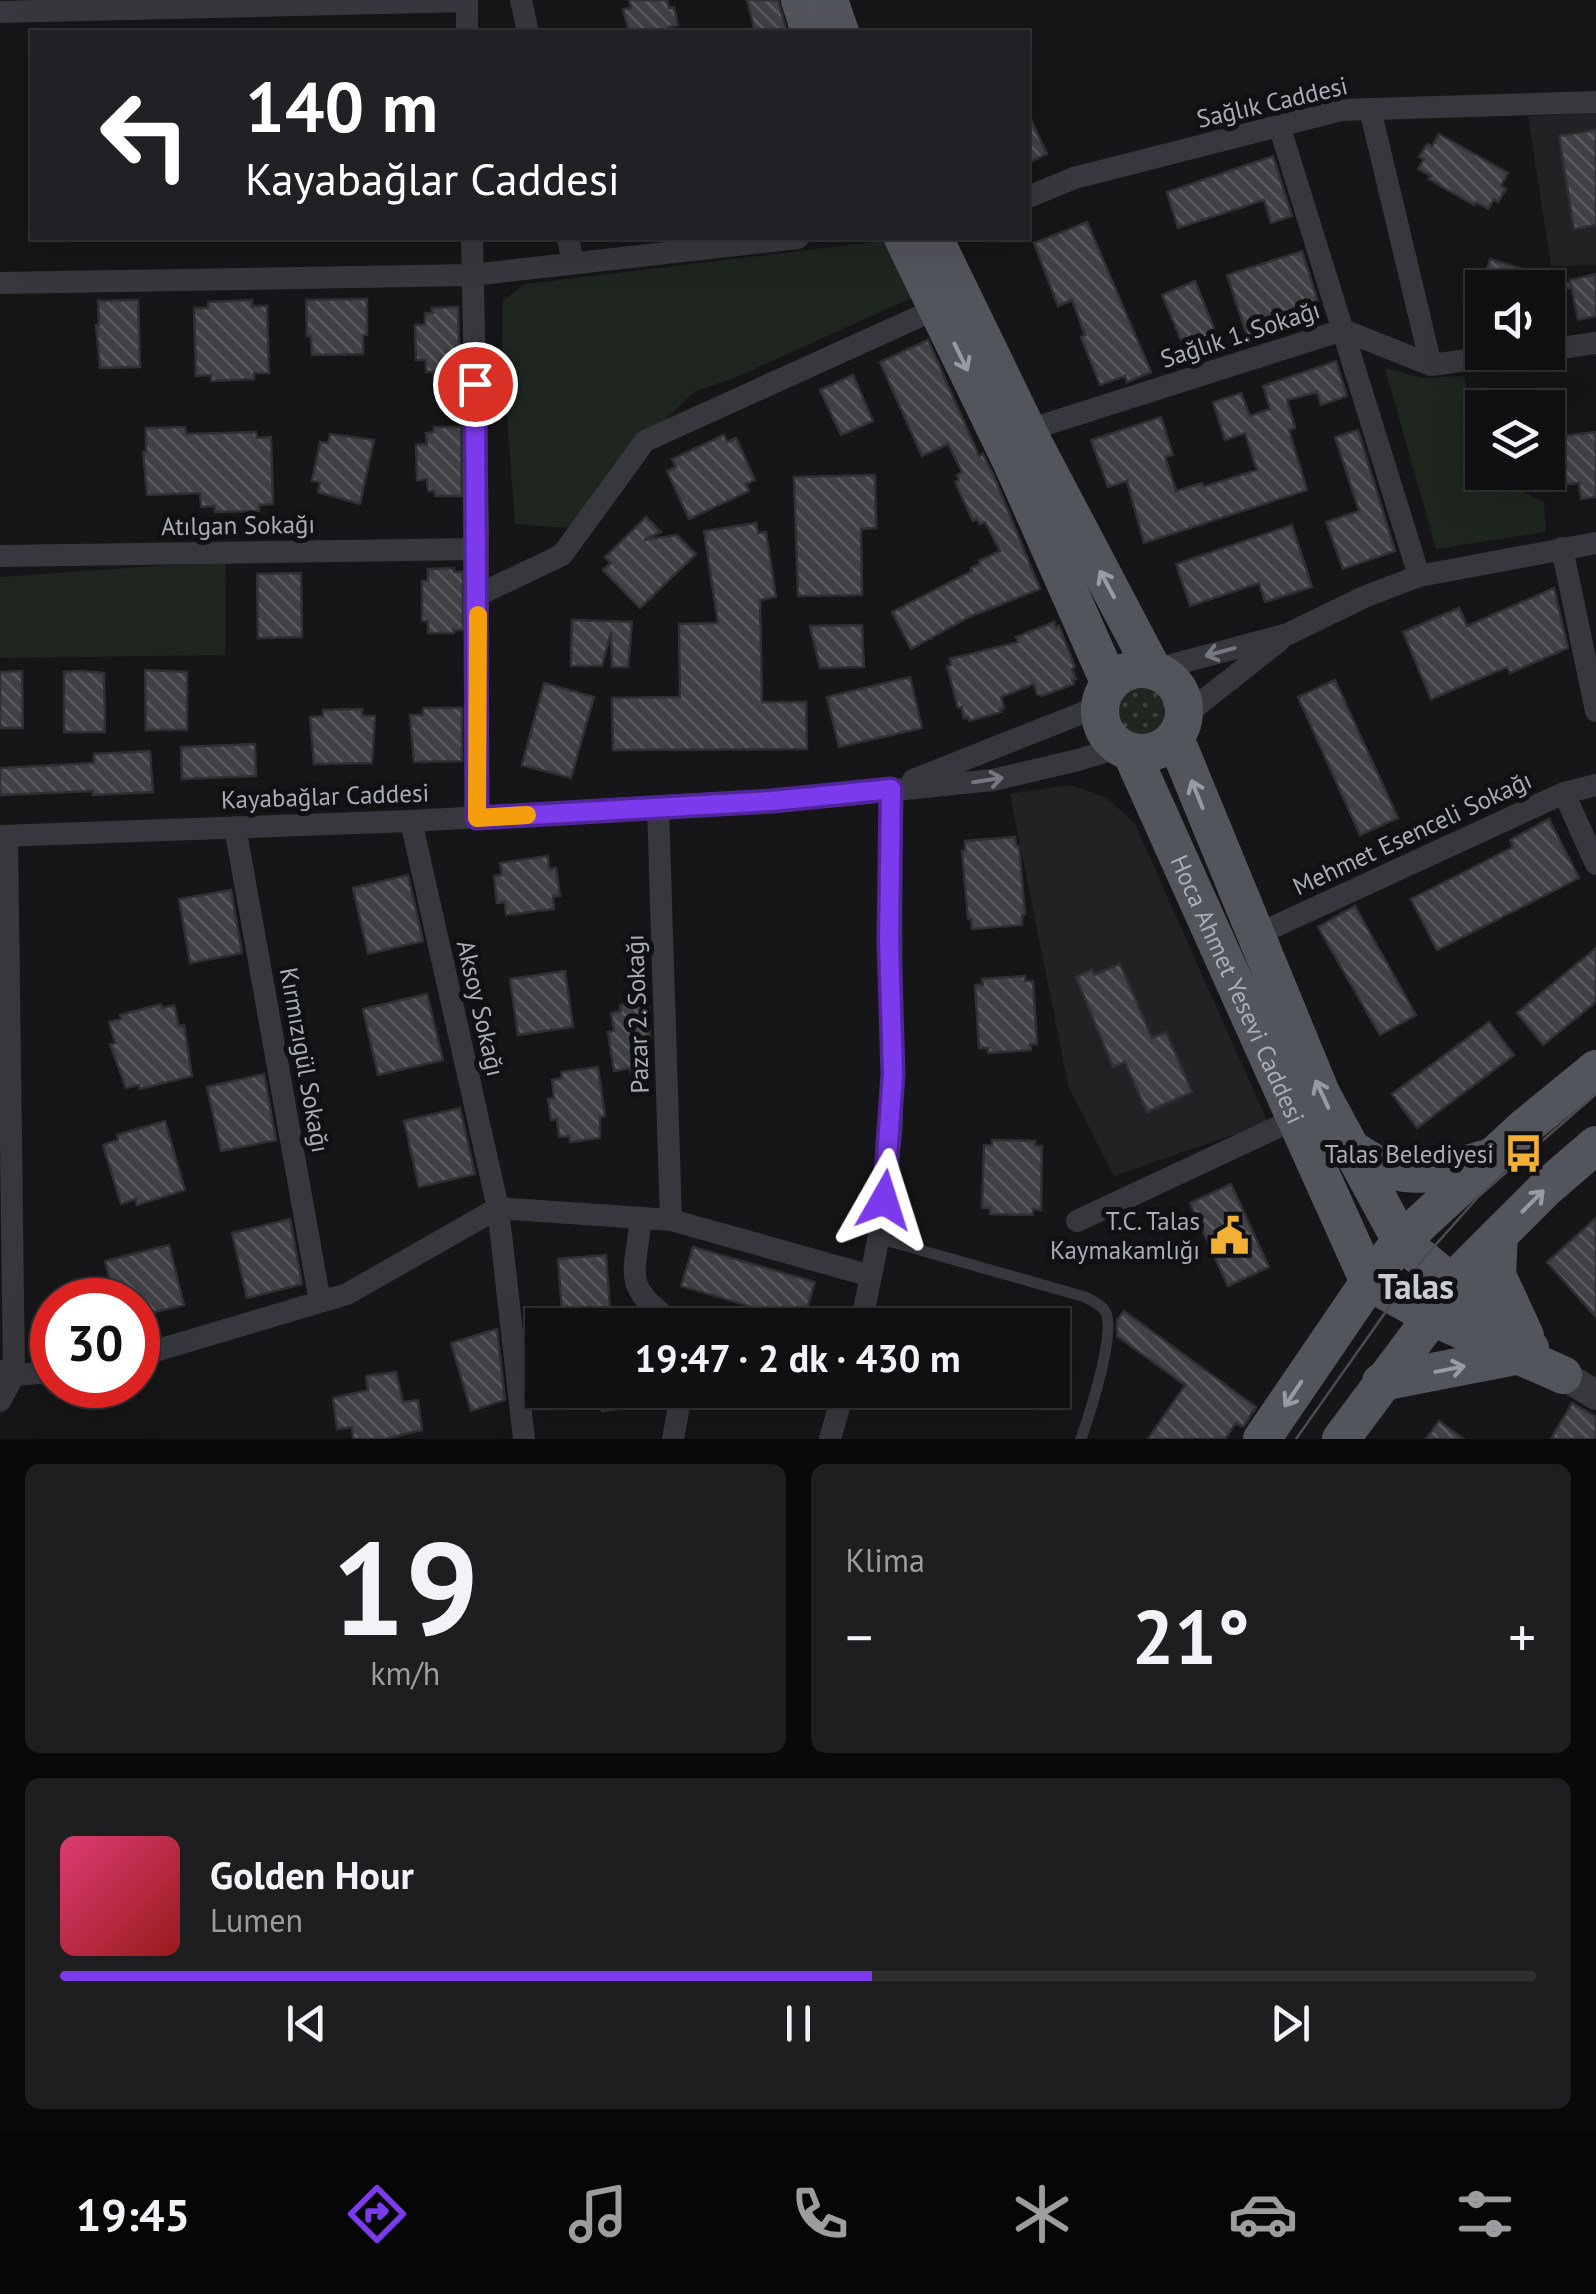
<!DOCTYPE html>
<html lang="tr">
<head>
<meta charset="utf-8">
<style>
	body { margin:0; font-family:"PT Sans",sans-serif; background:#1e1e20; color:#f1f3f6; height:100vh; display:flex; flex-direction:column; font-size:38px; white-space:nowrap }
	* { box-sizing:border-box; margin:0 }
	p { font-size:32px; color:#9c9d9f }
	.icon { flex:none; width:55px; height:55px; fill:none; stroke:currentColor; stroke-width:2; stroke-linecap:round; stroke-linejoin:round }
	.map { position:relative; height:1439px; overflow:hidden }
	.drawer { display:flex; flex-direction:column; gap:25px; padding:25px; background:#09090a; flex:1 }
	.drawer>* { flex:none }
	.guide { position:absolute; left:30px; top:30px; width:1000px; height:210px; border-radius:0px; box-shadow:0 10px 40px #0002,0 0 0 2px #303032; background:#202124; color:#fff; overflow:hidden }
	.buttons { position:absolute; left:1465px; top:270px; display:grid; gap:20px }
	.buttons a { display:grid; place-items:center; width:100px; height:100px; border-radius:0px; background:#101012; box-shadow:0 10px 40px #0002,0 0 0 2px #303032; font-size:50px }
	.speed { position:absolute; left:30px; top:1278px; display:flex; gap:20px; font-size:50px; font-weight:700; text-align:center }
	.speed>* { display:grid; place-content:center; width:130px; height:130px; border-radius:50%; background:#101012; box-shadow:0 10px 40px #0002,0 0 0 2px #303032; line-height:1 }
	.speed .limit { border:15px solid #d22; background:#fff; color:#111 }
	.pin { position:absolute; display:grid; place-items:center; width:85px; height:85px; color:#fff; margin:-42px; border:5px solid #fff; border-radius:50%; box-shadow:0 2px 10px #0007 }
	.me { position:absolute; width:110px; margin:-55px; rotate:6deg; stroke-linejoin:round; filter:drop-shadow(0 0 8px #0008) }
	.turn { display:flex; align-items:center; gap:35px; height:210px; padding:0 50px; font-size:45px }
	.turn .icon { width:130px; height:130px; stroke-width:2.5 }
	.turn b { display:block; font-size:70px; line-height:85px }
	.big { font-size:75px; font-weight:800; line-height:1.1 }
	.drawer .tile { flex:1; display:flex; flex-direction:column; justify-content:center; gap:15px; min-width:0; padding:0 35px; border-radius:15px; background:#1e1e20 }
	.drawer .dial { align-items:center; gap:0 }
	.dial b { font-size:130px; line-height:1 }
	.song { display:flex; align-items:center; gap:30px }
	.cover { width:120px; height:120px; border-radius:15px; background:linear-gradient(135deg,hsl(340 70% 55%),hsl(0 70% 35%)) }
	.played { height:10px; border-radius:5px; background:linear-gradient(90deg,#7c3aed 55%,#303032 55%) }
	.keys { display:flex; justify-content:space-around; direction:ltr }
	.heat { display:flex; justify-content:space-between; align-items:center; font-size:55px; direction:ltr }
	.drawer .tiles { flex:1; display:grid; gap:25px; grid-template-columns:1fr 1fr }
	.tile:last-child { grid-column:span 2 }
	.trip { position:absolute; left:525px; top:1308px; width:545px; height:100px; border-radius:0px; background:#101012; box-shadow:0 10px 40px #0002,0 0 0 2px #303032; font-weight:800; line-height:100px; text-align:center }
	.tab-bar { display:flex; height:160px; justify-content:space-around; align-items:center; background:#060607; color:#9c9d9f }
	.tab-bar .icon { width:70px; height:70px }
	.tab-bar .on { color:#7c3aed }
	.tab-bar b { font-size:45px; color:#f1f3f6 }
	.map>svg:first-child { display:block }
	.built { fill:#222225 }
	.grass { fill:url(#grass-dots) }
	.park { fill:#1e261f }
	.building { fill:url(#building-back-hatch); stroke:#303034; stroke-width:2.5 }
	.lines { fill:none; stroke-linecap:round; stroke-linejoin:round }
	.service { stroke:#37383d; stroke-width:11 }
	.minor { stroke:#37383d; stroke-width:22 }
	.tertiary { stroke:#37383d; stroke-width:30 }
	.primary { stroke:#53555c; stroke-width:38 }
	.tram { stroke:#4a4c52; stroke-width:2.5 }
	.oneway { stroke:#979ba6 }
	.oneway2 { stroke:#757881 }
	.route-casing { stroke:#51269a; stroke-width:25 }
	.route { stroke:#7c3aed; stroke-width:18 }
	.slow { stroke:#f59e0b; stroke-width:18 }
	.labels { text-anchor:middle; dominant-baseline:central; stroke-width:10; stroke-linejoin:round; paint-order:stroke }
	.street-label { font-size:25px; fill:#a8adb8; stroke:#111113 }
	.poi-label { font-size:25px; fill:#a8adb8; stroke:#111113; text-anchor:end }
	.district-label { font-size:35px; font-weight:bold; fill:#c9ccd4; stroke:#111113 }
</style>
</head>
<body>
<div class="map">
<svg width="1596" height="1439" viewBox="0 0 1596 1439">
	<defs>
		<pattern id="grass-dots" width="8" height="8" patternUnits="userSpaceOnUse" patternTransform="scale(2.5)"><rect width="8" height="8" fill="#1e261f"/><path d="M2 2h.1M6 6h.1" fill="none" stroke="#3c433d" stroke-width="1.8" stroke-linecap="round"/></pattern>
		<pattern id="building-back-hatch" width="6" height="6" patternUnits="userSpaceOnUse" patternTransform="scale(2.5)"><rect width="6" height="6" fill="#404145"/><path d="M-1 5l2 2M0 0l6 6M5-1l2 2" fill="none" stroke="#595a5e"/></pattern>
	</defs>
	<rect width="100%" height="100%" fill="#161618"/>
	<!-- built -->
	<path class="built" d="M1596 113V265L1551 266 1528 116Z
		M1069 785 1106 797 1135 824 1268 1123 1114 1176 1069 1088 1010 794Z"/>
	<!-- grass -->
	<path class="grass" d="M1116 711a26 26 0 1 1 52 0a26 26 0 1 1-52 0Z"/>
	<!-- park -->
	<path class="park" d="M898 239 929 290 732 379 695 391 620 464 568 528 515 524 502 347 503 301 525 284Z
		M1385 368 1422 378 1464 376 1482 455V472L1544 502 1546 532 1436 549Z
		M226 561 225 655 0 658V577Z"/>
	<!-- building -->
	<path class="building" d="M629 0H667L669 8 674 7 678 25 669 27 670 32H629L623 9 631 8Z
		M747 0H778L787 32H755Z
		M1028 113 1047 154 1028 163Z
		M1596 130V225L1574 229 1559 136Z
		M1439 134 1508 173 1501 186 1506 189 1498 202 1494 199 1488 209 1476 202 1474 205 1429 179 1431 176 1418 169 1424 159 1419 157 1427 144 1432 146Z
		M1273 156 1292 216 1271 223 1264 200 1178 228 1167 192Z
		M1087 222 1151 372 1127 382 1125 376 1100 385 1081 337 1085 335 1072 300 1058 306 1034 243Z
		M1302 251 1323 318 1249 342 1227 275Z
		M1490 259 1571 284 1570 288H1481Z
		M1596 274V316L1578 320 1570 280Z
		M1195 281 1221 346 1189 359 1162 295Z
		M367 299V335H363V354L312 355 311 336H307L306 300Z
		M138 300 140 367 100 368 96 325H99L98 301Z
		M252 300V306H267L269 373H254V379L211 381V375L196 376 194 308H208V302Z
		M458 307 460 376 434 377V372H426V360H416L415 325H425V313H433L432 308Z
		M928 340 979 456 983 454 993 474 1040 589 971 616 911 649 892 612 972 571 971 568 980 564 979 561 1000 551 985 522 980 524 977 519 973 521 955 482 959 480 957 475 962 472 948 444 922 456 880 362Z
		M1336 361 1347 396 1321 405 1317 392 1287 400 1295 428 1289 430 1307 490 1144 543 1127 481 1108 487 1091 440 1161 417 1173 455 1165 457 1176 491 1202 483 1203 487 1257 470 1245 433 1225 440 1213 402 1241 393 1250 416 1270 409 1263 386Z
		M853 375 873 421 841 435 820 390Z
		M185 427 186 434 256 432 257 438 271 437 273 504 259 505V511L215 512V506L201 507 200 493 147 495 143 452H146V428Z
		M434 427H461L462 496H435V491H428L427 479 417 480 416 445 427 444 426 433 434 432Z
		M1358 430 1395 551 1343 569 1326 522 1359 511 1335 437Z
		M1596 432V497L1581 499 1579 483 1561 485 1560 479 1553 480 1552 471H1548V448L1563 446 1561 436Z
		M330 434 374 440 360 504 318 492 320 482 312 481 320 442 328 443Z
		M724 435 727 442 736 438 755 480 746 484 749 491 689 519 667 471 676 467 672 459Z
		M875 475 876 528 861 529 862 595 798 596 794 477Z
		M646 517 661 532 644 540 677 535 696 554 640 608 603 570 611 563 605 557Z
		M756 523 758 533 766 532 776 597 760 600 762 702H806L807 749 613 750 612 698 680 697 679 624 718 623 704 531Z
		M1292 525 1312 587 1265 602 1259 583 1190 606 1176 564Z
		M454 568V572H463V630H454V633H428V621H422V581H428V569Z
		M301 573 302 637 258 638 257 574Z
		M1554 588 1568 648 1510 673 1507 667 1431 699 1403 632 1459 608 1467 626Z
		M572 620 632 622 628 667H612L611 632 602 666H571Z
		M1054 622 1056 628 1059 626 1075 667 1072 669 1076 679 1072 680 1074 684 1042 696 1037 694 1034 684 1001 697 1004 708 1000 709 1001 712 969 721 968 717 964 718 962 707 958 708 947 666 951 665 950 659 1018 642 1016 637Z
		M862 625 864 667 820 668 810 626Z
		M145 670 187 672V730H146Z
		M22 671 23 728H0V672Z
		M81 671 104 673 105 732H64V672Z
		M910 677 922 728 839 747 827 697Z
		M1335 680 1398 818 1360 835 1298 697Z
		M544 683 594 697 571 778 522 765Z
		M423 708H462V761L414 762 410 715H423Z
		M362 709V716H375L372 763 314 764 310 717 323 716V710Z
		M255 744 256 776 182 779 181 747Z
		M150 751 153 792 93 795V791L0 795V768L94 763V754Z
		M1549 819 1579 878 1437 950 1411 899 1513 847 1510 840Z
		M1015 837 1016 846H1019L1025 914 1022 915V925L972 929 971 919H968L962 851H965V841Z
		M548 856 549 869 556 868 560 896H553L554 909 506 915 505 902 497 903 494 876 502 875 500 863Z
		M408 875 423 941 368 954 353 888Z
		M231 890 242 953 190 963 179 899Z
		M1355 906 1416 1015 1380 1035 1318 927Z
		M1596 948V1002L1543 1045 1517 1013Z
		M1120 964 1152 1038 1166 1032 1192 1092 1147 1112 1125 1062 1113 1067 1076 977 1092 970 1094 975Z
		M565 971 573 1027 518 1035 510 979Z
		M1025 976V981H1033L1037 1044H1030L1031 1050 988 1053V1048H979L975 985H983L982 979Z
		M427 994 443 1060 378 1075 363 1009Z
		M649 1000 651 1072 631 1075 630 1068 614 1071 608 1032 614 1031 611 1013 621 1011 620 1005Z
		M161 1004 162 1008 174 1005 179 1026 184 1025 192 1076 140 1089 139 1085 126 1088 110 1044 115 1043 109 1022 121 1019 120 1015Z
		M1489 1022 1514 1055 1417 1128 1392 1094Z
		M598 1067 605 1116 600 1117V1138L570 1142 569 1136 559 1137 557 1119 551 1120 548 1099 554 1098 552 1080 562 1078 561 1072Z
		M264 1074 276 1140 221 1151 207 1087Z
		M460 1108 475 1174 419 1187 404 1121Z
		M165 1121 185 1190 137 1205 136 1199 121 1204 103 1145 118 1140 117 1135Z
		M992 1140 1035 1141V1146H1042L1041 1210 1033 1209V1215L990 1214V1208H982L984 1145H992Z
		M1231 1184 1269 1267 1228 1286 1190 1203Z
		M1596 1218V1317L1547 1262Z
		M290 1219 302 1284 247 1298 232 1233Z
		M169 1245 184 1305 138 1316V1300H115L105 1261Z
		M693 1247 815 1282 803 1322 681 1286Z
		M606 1255 611 1322 563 1325 558 1259Z
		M1124 1311 1256 1407 1243 1427 1236 1423 1225 1439H1148L1185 1385 1117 1336V1320Z
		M497 1329 505 1400 471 1411 451 1343Z
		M396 1372 403 1402 418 1400 422 1430 385 1439H353L352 1427 337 1429 333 1398 368 1390 366 1376Z
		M599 1390H667L664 1403 602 1411Z
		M1572 1403 1596 1417V1439H1551Z
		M1439 1421 1464 1439H1426Z"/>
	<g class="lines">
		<!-- service -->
		<path class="service" d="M878 1238 1085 1297C1092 1301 1101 1304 1105 1311 1117 1331 1089 1416 1081 1439"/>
		<!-- minor -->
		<path class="minor" d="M467 0V32
			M521 0 528 32
			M0 12 467 1
			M1370 109 1431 365
			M1279 125 1419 576
			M1028 197 1074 178 1341 110 1596 102
			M472 238 478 529 477 818
			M568 238 573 263
			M0 283 472 275 798 238
			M1548 350 1596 343
			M1028 430 1343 330 1431 365 1527 352
			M1562 548 1596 711
			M0 556 478 549
			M478 595 562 555 645 441 938 308
			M1153 670 1288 634 1364 597 1419 576 1596 543
			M1184 716 1279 641
			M913 780 1100 706
			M1564 793 1596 864
			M658 808 671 1220
			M411 821 498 1208 524 1439
			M235 827 320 1302
			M0 836 411 821 837 796 993 780 1078 760 1120 747
			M1254 936 1564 793 1596 785
			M641 1218C634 1280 622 1285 676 1325
			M1077 1221 1295 1119
			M861 1325 881 1225 892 1125 891 789
			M138 1356 347 1294 498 1208 671 1220 871 1276
			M0 1371 14 1375 7 836
			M0 1401 14 1375 52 1372
			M673 1439 682 1390
			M830 1439 844 1390"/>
		<!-- tertiary -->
		<path class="tertiary" d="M1563 1375 1596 1395"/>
		<!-- primary -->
		<g class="primary">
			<path d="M800 0 810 32"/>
			<path d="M829 0 840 32"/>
			<path d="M903 238 1013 465 1110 684"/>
			<path d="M934 238 1034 444 1153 670"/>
			<circle cx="1142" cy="711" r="42"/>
			<path d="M1175 738 1321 1093 1401 1241 1530 1348"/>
			<path id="s1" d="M1131 752 1369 1282 1432 1317 1563 1375"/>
			<path d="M1348 1146C1402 1187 1428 1175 1488 1158"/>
			<path d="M1499 1235 1497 1275 1525 1336"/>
			<path d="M1381 1382 1520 1355"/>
			<path d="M1262 1439 1369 1282 1401 1241 1525 1127 1596 1069"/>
			<path d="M1341 1439 1432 1317 1452 1282 1546 1188 1596 1145"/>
		</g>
		<!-- tram -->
		<path class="tram" d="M1296 1439 1423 1259 1479 1196 1596 1094"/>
	</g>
	<!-- one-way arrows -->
	<defs><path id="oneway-shaft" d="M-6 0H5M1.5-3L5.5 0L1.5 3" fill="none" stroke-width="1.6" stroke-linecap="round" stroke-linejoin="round" transform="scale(2.5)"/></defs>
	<g class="oneway">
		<use href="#oneway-shaft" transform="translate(961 357) rotate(64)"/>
		<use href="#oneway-shaft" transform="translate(1107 584) rotate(-118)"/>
		<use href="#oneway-shaft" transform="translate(1197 794) rotate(-112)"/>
		<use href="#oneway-shaft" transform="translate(1322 1094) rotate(-115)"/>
		<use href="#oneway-shaft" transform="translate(1533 1201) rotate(-45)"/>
		<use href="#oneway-shaft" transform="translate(1450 1369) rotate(-11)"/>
		<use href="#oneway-shaft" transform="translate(1293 1394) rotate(124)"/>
	</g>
	<g class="oneway2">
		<use href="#oneway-shaft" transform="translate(1220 652) rotate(165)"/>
		<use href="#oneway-shaft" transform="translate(988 780) rotate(-9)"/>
	</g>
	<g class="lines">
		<defs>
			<path id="route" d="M475 384 477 818 772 801 891 789 889 941 893 1074 884 1200"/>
		</defs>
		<!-- route casing -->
		<use href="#route" class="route-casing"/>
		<!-- route -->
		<use href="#route" class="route"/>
		<!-- slow -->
		<path class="slow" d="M478 615 477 818 527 815"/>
	</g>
	<!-- icons -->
	<defs>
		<symbol id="bus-bare" viewBox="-9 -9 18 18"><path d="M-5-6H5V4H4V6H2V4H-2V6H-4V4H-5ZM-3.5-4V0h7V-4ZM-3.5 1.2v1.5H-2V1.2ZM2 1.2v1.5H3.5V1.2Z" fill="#f2b134" stroke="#111113" stroke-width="2.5" paint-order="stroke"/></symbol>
		<symbol id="civic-bare" viewBox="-9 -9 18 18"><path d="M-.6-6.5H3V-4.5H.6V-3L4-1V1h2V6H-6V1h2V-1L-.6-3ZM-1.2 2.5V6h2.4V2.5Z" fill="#f2b134" stroke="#111113" stroke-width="2.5" paint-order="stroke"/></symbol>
	</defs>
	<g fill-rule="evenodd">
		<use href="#bus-bare" x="1496" y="1126" width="55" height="55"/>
		<use href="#civic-bare" x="1202" y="1208" width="55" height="55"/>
	</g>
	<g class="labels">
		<!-- street labels -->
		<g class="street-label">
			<text transform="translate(1272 102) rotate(-13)">Sağlık Caddesi</text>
			<text transform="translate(1240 334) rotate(-18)">Sağlık 1. Sokağı</text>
			<text transform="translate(238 525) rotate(-1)">Atılgan Sokağı</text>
			<text transform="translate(325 796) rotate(-2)">Kayabağlar Caddesi</text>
			<text transform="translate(1412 833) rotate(-25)">Mehmet Esenceli Sokağı</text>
			<text stroke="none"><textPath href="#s1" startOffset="260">Hoca Ahmet Yesevi Caddesi</textPath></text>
			<text transform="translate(481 1008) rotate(77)">Aksoy Sokağı</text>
			<text transform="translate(637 1014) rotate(-92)">Pazar 2. Sokağı</text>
			<text transform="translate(305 1060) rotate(80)">Kırmızıgül Sokağı</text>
		</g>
		<!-- poi labels -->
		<g class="poi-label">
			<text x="1494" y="1154">Talas Belediyesi</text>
			<text x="1200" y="1221">T.C. Talas<tspan x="1200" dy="29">Kaymakamlığı</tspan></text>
		</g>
		<!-- district labels -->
		<g class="district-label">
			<text x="1416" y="1286">Talas</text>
		</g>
	</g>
</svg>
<div class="buttons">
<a><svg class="icon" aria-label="sound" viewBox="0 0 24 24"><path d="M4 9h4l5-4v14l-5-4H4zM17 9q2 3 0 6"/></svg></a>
<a><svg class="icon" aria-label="layers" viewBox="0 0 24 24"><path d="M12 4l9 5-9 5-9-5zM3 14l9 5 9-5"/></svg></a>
</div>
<div class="speed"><div class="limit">30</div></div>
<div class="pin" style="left:475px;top:384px;background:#d93025"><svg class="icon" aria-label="arrive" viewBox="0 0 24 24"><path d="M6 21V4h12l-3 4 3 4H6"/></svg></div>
<svg class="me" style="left:884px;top:1200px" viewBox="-20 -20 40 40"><path d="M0-17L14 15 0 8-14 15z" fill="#7c3aed" stroke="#fff" stroke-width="4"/></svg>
<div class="trip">19:47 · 2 dk · 430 m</div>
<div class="guide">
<div class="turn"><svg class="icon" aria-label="left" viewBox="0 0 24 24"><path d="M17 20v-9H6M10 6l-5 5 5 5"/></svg><div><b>140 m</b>Kayabağlar Caddesi</div></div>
</div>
</div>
<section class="drawer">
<div class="tiles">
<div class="tile dial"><b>19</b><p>km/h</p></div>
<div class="tile"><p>Klima</p>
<div class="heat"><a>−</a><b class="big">21°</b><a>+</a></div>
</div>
<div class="tile">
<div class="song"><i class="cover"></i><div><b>Golden Hour</b><p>Lumen</p></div></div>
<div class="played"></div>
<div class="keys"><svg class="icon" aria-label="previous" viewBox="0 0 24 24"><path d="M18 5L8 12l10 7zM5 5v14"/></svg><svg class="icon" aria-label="pause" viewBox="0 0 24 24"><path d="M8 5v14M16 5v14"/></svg><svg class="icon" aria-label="next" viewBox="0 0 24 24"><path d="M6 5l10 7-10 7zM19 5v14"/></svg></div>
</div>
</div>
</section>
<nav class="tab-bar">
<b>19:45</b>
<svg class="icon on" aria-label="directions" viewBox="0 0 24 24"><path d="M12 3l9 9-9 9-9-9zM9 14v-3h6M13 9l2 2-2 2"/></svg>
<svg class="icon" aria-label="music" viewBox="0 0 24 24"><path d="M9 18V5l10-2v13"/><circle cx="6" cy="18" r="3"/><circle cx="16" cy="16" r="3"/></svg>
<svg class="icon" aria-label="phone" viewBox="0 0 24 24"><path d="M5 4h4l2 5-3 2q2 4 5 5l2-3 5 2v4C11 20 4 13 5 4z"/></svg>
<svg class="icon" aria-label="climate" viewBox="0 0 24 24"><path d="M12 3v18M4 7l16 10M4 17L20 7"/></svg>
<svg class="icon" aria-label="car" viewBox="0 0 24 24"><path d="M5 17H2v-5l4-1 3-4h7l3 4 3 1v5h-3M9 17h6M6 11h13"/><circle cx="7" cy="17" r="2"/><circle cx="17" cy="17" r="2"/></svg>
<svg class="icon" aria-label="filters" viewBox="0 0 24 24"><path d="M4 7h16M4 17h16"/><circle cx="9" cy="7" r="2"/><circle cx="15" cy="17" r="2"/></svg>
</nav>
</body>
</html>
